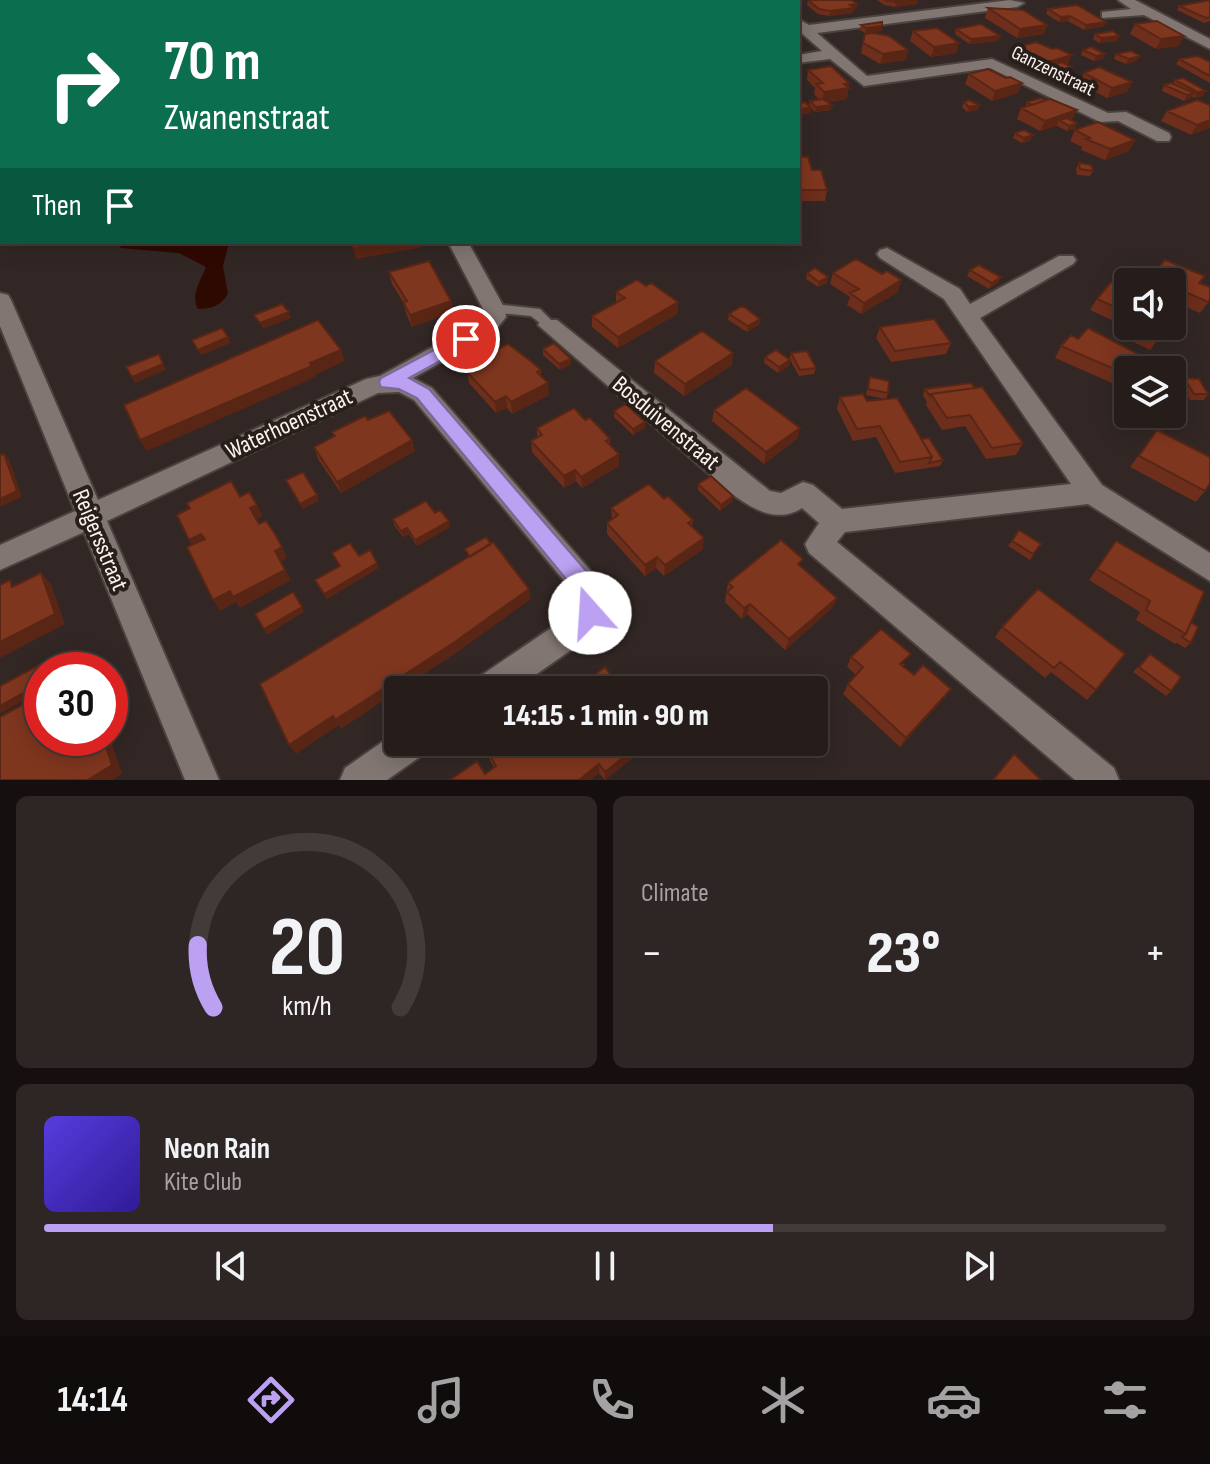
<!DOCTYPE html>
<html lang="en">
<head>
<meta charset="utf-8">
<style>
	body { margin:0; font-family:"Sofia Sans Condensed",sans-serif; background:#2e2624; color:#f1f3f6; height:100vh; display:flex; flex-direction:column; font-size:30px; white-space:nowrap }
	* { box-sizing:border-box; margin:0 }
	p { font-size:26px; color:#a4a2a3 }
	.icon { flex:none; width:44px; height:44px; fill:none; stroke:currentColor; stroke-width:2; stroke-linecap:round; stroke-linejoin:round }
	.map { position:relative; height:780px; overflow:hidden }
	.drawer { display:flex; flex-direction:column; gap:16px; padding:16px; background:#15100f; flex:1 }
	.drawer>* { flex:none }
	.banner { position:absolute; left:0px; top:0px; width:800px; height:244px; box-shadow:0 4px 20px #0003,0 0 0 2px #423b3a; background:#0b6e4f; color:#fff; overflow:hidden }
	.buttons { position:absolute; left:1114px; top:268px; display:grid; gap:16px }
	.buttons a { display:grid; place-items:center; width:72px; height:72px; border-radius:8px; background:#261d1b; box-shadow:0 4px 20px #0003,0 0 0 2px #423b3a; font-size:40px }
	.speed { position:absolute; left:24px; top:652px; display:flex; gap:16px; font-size:40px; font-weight:700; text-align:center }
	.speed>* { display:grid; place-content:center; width:104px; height:104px; border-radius:50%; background:#261d1b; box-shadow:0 4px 20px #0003,0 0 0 2px #423b3a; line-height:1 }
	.speed .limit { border:12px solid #d22; background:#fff; color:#111 }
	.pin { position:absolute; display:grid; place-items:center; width:68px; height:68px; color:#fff; margin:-34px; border:4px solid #fff; border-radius:50%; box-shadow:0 2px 8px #0007 }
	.me { position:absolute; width:88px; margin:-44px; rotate:341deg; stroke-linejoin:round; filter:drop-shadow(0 0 6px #0008) }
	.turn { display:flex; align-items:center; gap:28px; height:168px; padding:0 32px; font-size:36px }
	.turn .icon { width:104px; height:104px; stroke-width:2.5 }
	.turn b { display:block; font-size:56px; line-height:68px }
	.then { display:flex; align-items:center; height:76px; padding:0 32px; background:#0003; gap:16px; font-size:30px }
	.big { font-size:60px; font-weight:800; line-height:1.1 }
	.drawer .tile { flex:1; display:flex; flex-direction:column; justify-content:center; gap:12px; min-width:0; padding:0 28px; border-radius:12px; background:#2e2624 }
	.drawer .dial { align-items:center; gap:0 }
	.dial svg { height:208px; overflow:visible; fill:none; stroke:#423b3a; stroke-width:7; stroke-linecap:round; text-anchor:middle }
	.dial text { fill:#f1f3f6; stroke:none }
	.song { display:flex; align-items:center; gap:24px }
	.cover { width:96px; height:96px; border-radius:12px; background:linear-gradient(135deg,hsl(250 70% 55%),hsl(250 70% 35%)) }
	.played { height:8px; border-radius:4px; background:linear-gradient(90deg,#bca0f2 65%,#423b3a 65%) }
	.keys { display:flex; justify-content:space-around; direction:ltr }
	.heat { display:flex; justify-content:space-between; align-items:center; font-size:44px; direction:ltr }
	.drawer .tiles { flex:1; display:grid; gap:16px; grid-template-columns:1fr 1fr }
	.tile:last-child { grid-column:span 2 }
	.trip { position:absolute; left:384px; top:676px; width:444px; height:80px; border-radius:8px; background:#261d1b; box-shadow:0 4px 20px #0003,0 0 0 2px #423b3a; font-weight:800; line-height:80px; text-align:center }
	.tabs { display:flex; height:128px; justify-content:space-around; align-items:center; background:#0f0c0b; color:#a4a2a3 }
	.tabs .icon { width:56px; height:56px }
	.tabs .current { color:#bca0f2 }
	.tabs b { font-size:36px; color:#f1f3f6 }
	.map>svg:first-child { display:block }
	.water { fill:#2e0901 }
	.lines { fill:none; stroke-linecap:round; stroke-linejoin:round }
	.stream { stroke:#2e0901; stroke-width:7 }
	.service-casing { stroke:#4a423f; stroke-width:4 }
	.minor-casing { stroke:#4a423f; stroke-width:4 }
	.service { fill:#827672; fill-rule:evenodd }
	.minor { fill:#827672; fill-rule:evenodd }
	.wall { fill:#6d2e1b }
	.shaded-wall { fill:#592616 }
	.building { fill:#7f361f; stroke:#592616; stroke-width:2 }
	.route { fill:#bca0f2; stroke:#7a689d; stroke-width:2 }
	.labels { text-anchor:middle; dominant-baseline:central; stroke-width:8; stroke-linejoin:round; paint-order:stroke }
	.far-street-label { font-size:20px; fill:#f9f2ef; stroke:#281e1a }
	.street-label { font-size:24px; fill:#f9f2ef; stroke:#281e1a }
</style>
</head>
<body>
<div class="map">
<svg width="1210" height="780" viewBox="0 0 1210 780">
	<rect width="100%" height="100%" fill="#322724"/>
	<!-- water -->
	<path class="water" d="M124 242H229L223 266 228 294C220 306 212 309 198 309 190 295 201 280 206 267L179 253 120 248Z"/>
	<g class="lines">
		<!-- stream -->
		<path class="stream" d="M109 242 123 243"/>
		<defs>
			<path id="service" d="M494 304 540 309 556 325 549 330 531 316 489 312 487 309 489 306Z"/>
			<path id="minor" d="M372 0H386V2H372Z
				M398 0H428L396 2Z
				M765 0H779L781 2H767Z
				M1010 0 1024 3 1017 7 817 33 867 76 992 59 1108 113 1126 112 1169 133 1171 137 1169 141H1157L1118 121 1100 122 990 68 864 86 830 59 798 63V55L822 51 798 30V19L809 25Z
				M1118 0H1135L1210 39V49L1144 15 1102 18V12L1131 9Z
				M0 35H2V43H0Z
				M448 242H468L505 309 506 317 494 332 413 378 432 388 590 570 606 600 598 631 514 690H471L476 679 573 613 576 601 570 588 414 400 399 392 378 393 107 521 219 780H185L84 532 0 570V545L75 511 0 326V293L8 295 11 300 98 500 366 379 380 376 478 322 484 316 483 309Z
				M887 248 960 289 970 304 1059 256H1073L1076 260 1073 264 980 318 1102 485 1210 553V581L1088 504 845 532 837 542 1114 768 1119 780H1075L809 553 805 544 819 523 802 508C777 524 753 509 732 494L538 325 541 320H557L770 491 781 493 803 482 813 485 842 509 1071 484 944 299 880 258 877 254 880 250Z
				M398 731V742H429L424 754 387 780H340L345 768Z"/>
		</defs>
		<!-- service casing -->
		<use href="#service" class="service-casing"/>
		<!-- minor casing -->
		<use href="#minor" class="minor-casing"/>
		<!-- service -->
		<use href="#service" class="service"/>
		<!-- minor -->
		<use href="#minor" class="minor"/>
	</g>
	<!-- wall -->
	<path class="wall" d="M808 0 857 4 856 9H854L853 13 829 16 818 14 807 5Z
		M877 0H920H918V4L895 7 884 5Z
		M1210 0V21L1204 23 1177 10 1179 6Z
		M988 8 1047 25 1044 34 1017 38 985 18Z
		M1048 9 1104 26 1084 30 1068 21 1059 22 1046 14Z
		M1135 24 1179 46 1156 49 1130 34Z
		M861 25 882 26 881 31 865 33 860 30Z
		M956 29 998 41 969 44 955 34Z
		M913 31 959 43 956 53 931 57 910 41Z
		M865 34 908 50 906 60 880 64 861 53Z
		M1095 34 1117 41 1099 43 1093 39Z
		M1017 47 1067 65 1071 67 1069 72 1057 76 1047 71 1044 72 1014 57Z
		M1083 50 1103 59 1094 61 1081 55Z
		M1116 54 1137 61 1126 64 1114 59Z
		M1179 59 1210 62V83L1176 64Z
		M808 70 849 83 847 99 827 102 831 110 815 112 811 108 810 113 799 115 798 104 809 106 810 101 819 100 814 94 815 88 807 80Z
		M1084 73 1132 82 1127 92 1107 98 1079 83Z
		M969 74 1018 93 992 101 965 84Z
		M1175 80 1203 96 1194 98 1192 96 1191 98 1184 101 1162 91 1164 85 1173 84Z
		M964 102 979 105 978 110 967 112 962 107Z
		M1027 102 1072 121 1075 129 1067 131 1057 126 1040 131 1017 119 1021 108 1025 107Z
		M1210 105 1191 135 1161 121 1167 111Z
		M1075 130 1135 140 1129 151 1105 160 1081 150 1082 147 1070 141Z
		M1015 133 1030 141 1022 143 1013 138Z
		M798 157 812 170 827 190 825 201H798Z
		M1079 163 1093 171 1090 176 1077 175 1076 169Z
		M970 270 998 283 989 289 967 276Z
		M389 272 451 301 453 312 412 327 406 313 403 302 392 284Z
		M807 273 828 277 827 283 818 287 806 279Z
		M833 273 898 292 861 314 847 305 850 297 830 284Z
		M1205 276 1200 283 1210 300 1200 313 1172 301V282H1147L1150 277Z
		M1128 290V326H1169L1150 350 1121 336 1127 327 1090 310 1097 299Z
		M616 292 678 302 677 314 618 348 592 327V316L616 302Z
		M729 314 760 319 759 325 747 332 728 320Z
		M880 327 951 343 946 354 891 362 876 338Z
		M1078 339 1148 359 1141 370H1128V387L1126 389 1055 358 1061 346Z
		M543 349 571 359V364L560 370 543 355Z
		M791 353 816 368 814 374 799 376 790 360 789 366 778 373 764 363 765 357 789 359Z
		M473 361 541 370V376L549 395 512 414 507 408 496 413 469 383 467 372 474 368Z
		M655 361 732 365 684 396 654 373Z
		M870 377 888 393 886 399 921 439 943 460 940 466 895 473 876 437 853 441 837 409 840 397 867 401 885 399 866 395Z
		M1184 378 1208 394 1204 400H1190L1180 384Z
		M925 389 1023 443 1016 455 986 459 965 426 942 430 926 405 927 402 923 395Z
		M714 410 800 428 797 439 764 464 712 421Z
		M614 411 645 428 633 435 614 417Z
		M368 420 412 440 415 451 341 493 318 459 314 447 334 437 332 432Z
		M585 420 610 439V445L619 454V466L582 488 576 481 564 488 532 452 531 441 537 437V428Z
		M1157 430 1205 491 1196 502 1130 467Z
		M698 484 733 496 732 502 720 511 698 490Z
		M664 499 693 520 692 526 703 549 664 576 656 568 645 576 607 534V523L612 520 611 508Z
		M435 513 450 527 417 546 409 534 403 537 394 525 393 519Z
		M1012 541 1041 544 1030 560 1008 546Z
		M1116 541 1191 622V643L1185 648 1177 643 1175 644 1136 620 1140 612 1089 580Z
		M801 567 837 598 832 608 785 650 747 614 742 619 725 602 726 594 728 583Z
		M1038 589 1096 690 1087 700 1051 672 1045 678 995 637 1002 627Z
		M1150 654 1171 691 1166 696 1133 672Z
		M851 657 905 664 903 666 914 675 951 689 944 698 900 747 843 694 848 684 856 675 847 667Z
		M488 752H640L605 780 599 773 590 780H450L485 774 494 768 490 761Z"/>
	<!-- shaded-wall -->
	<path class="shaded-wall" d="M568 0H604L588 2H568Z
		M913 0H920H918V4L895 7 896 2Z
		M857 4 856 9H854L853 13 829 16 830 11Z
		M1070 16 1068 21 1059 22 1061 17Z
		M1106 22 1104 26 1084 30 1086 25Z
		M1047 25 1044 34 1017 38 1020 29Z
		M882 26 881 31 865 33 866 28Z
		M1000 36 998 41 969 44 971 39Z
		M1119 36 1117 41 1099 43 1101 38Z
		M1184 36 1179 46 1156 49 1161 39Z
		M959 43 956 53 931 57 934 47Z
		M908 50 906 60 880 64 883 54Z
		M1105 54 1103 59 1094 61 1096 56Z
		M1072 55 1068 65 1049 66 1047 71 1044 72 1048 62Z
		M1140 56 1137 61 1126 64 1129 59Z
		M1071 67 1069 72 1057 76 1059 71Z
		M1132 82 1127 92 1107 98 1112 88Z
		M849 83 847 99 822 102 824 92 844 84Z
		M1022 83 1018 93 992 101 995 91Z
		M1206 91 1203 96 1194 98 1197 92Z
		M1194 93 1191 98 1184 101 1187 95Z
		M832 105 831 110 815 112 816 107Z
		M979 105 978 110 967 112 969 107Z
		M811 108 810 113 799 115 800 109Z
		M1077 110 1072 120H1059L1057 126 1040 131 1045 121Z
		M1210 120V128L1191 135 1197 125Z
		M1077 123 1075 129 1067 131 1069 126Z
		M1033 135 1030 141 1022 143 1024 138Z
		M1135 140 1129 151 1105 160 1110 149Z
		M0 181H2V192L0 195Z
		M388 242H419L420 248 356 259 353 248Z
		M828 277 827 283 818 287 819 282Z
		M1001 277 998 283 989 289 992 283Z
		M901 280 898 292 861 314 864 303Z
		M451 301 453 312 412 327 410 315Z
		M678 302 677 314 618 348V337Z
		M289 312 291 318 263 329 260 323Z
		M760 319 759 325 747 332 748 326Z
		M228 337 231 343 201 355 198 350Z
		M341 350 345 361 315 375 316 377 147 451 140 440Z
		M733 353 732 365 684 396 685 384Z
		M159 354 166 370 135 383 132 377Z
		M571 359V364L560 370 559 364Z
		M790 360 789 366 778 373 779 367Z
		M548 383 549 395 512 414 511 402Z
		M506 396 507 408 496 413 495 402Z
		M645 422V428L633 435V429Z
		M800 428 797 439 764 464 766 452Z
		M412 440 415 451 341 493 337 482Z
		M4 454 9 459 22 497 0 507Z
		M619 454V466L582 488 581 477Z
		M575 470 576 481 564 488V476Z
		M317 495 319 501 302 509 300 504Z
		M733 496 732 502 720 511 721 505Z
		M257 505 263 516 256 519 250 508Z
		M449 521 450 527 417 546 415 540Z
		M407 528 409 534 403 537 401 531Z
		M201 534 208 545 196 551 189 540Z
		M704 538 703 549 664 576 665 565Z
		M282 547 287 558 281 562 275 551Z
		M657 557 656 568 645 576V565Z
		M377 563 379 568 326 600 324 594Z
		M285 570 291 580 240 608 236 602 220 611 213 600 230 591Z
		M41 573 51 584 65 624 0 658V642Z
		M529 589 531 599 459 651 400 690H398V691L341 729 335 720Z
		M837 598 832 608 785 650 789 639Z
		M750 604 747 614 742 619 744 608Z
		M302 607 304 612 267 635 264 629Z
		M42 683V691L1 713 0 712V706Z
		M951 689 944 698 900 747 906 738Z
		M333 716 339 725 296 754 289 745Z
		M103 738H110L122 774 112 780H88Z
		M641 743 640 752 605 780V772Z
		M599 764V773L590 780H579Z"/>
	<!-- building -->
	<path class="building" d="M66 0H130L129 2H33Z
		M189 0H273L272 2H145Z
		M309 0H350V2H309Z
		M491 0H499L500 2H474Z
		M523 0H568L570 2H524Z
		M728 0H748L750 2H724L722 1Z
		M808 0H852L857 4 850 5 854 8 830 11 819 9Z
		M885 0H913L896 2Z
		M1210 0V17L1206 18 1179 6Z
		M1077 5 1106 22 1086 25 1070 16 1061 17 1048 9Z
		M988 8 1023 10 1047 25 1020 29Z
		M1157 21 1184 36 1161 39 1135 24Z
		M882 22V26L866 28 861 25Z
		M981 24 1000 36 971 39 956 29Z
		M937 28 959 43 934 47 913 31Z
		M1113 31 1119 36 1101 38 1095 34Z
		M874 33 889 36 908 50 883 54 863 43 865 34Z
		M1036 42 1052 49 1057 48 1072 55 1048 62 1017 47Z
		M1091 47 1105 54 1096 56 1083 50Z
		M1131 51 1140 56 1129 59 1116 54Z
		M1198 56 1210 62V76L1179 59Z
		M1062 62 1071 67 1059 71 1049 66Z
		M831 66 849 83 844 84 849 88 824 92 816 84 823 83 808 70Z
		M1099 67 1132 82 1112 88 1084 73Z
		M988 69 1006 78 1010 77 1022 83 995 91 969 74Z
		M1183 78 1206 91 1197 92 1175 80Z
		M1171 83 1194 93 1187 95 1164 85Z
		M1041 98 1046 100 1032 105 1027 102Z
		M823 99 832 105 816 107 810 101Z
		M1050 99 1077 110 1045 121 1021 108Z
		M969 100 979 105 969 107 964 102Z
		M1197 100 1210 105V120L1197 125 1167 111Z
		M805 102 811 108 800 109 798 107V104Z
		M1067 118 1077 123 1069 126 1059 120Z
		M1098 122 1135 140 1110 149 1086 139 1090 138 1075 130Z
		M1024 130 1033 135 1024 138 1015 133Z
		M0 131H2V148L0 149Z
		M798 157H808L812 170H821L827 190H798Z
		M1079 163 1091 165 1093 171 1080 169Z
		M2 164V181H0V165Z
		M352 242H388L353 248Z
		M856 259 882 274 887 271 901 280 864 303 850 293 859 289 833 273Z
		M1165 260 1205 276 1199 283 1210 287V299L1208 302 1172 286V282H1162L1150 277Z
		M429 261 451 301 410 315 403 302 407 301 389 272Z
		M979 265 1001 277 992 283 970 270Z
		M815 268 828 277 819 282 807 273Z
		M637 280 646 286 651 283 678 302 618 337 592 316 625 298 616 292Z
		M1111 282 1128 290V313L1097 299Z
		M282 304 289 312 260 323 254 315Z
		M742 306 747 309 760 319 748 326 729 314Z
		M1172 309 1178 312 1172 320Z
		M934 319 951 343 895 351 880 327Z
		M318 320 341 350 310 363 312 366 140 440 124 405Z
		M1131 326H1167L1158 338Z
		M222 328 228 337 198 350 192 340Z
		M1088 328 1148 359 1140 370H1128V375L1061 346 1071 335 1078 339Z
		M702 331 733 353 685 384 655 361Z
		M554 343 571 359 559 364 543 349Z
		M508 344 532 362 541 370 537 372 548 383 511 402 506 396 495 402 467 372 478 367 473 361Z
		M776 350 790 360 779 367 765 357Z
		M807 351 816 368 800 370 791 353Z
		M159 354 163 364 132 377 126 367Z
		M870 377 889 381 888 393 868 389Z
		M1184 378 1199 379 1208 394H1194Z
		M971 383 975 388 931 394 930 396 925 389Z
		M982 387 1023 443 992 448 970 415 947 418 931 394Z
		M746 388 800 428 766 452 714 410Z
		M863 394 867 401 897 398 932 457 900 462 880 426 857 429 840 397Z
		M626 404 645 422 633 429 614 411Z
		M574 408 585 420 590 418 601 429 610 439 606 441 619 454 581 477 575 470 564 476 531 441 542 435 537 428Z
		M389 411 412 440 337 482 314 447 335 436 332 432 365 416 368 420Z
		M1157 430 1210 457V483L1205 491 1139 456Z
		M929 438 943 460 929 463 932 457 921 439Z
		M4 454 17 491 0 499V455Z
		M303 472 317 495 300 504 286 480Z
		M711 476 733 496 721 505 698 484Z
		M231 481 240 497 249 492 257 505 250 508 259 524 266 521 275 534 282 547 275 551 285 570 233 597 230 591 213 600 187 547 205 539 201 534 189 540 177 515 190 508 187 503Z
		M649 484 664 499 668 496 693 520 688 523 704 538 665 565 657 557 645 565 607 523 618 515 611 508Z
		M426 501 435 513 440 510 449 521 415 540 407 528 401 531 393 519Z
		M1019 530 1041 544 1033 554 1012 541Z
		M486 537 491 544 470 557 465 549Z
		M781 540 803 559 798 564 837 598 789 639 750 604 744 608 727 592 733 587 728 583Z
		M1116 541 1204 592 1186 634 1146 610 1150 601 1097 569Z
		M493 542 529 589 456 641 335 720 333 716 289 745 260 684Z
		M350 543 359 556 370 550 377 563 324 594 315 580 340 566 332 553Z
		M41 573 55 614 0 642V585L10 580 12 587Z
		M1038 589 1125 654 1096 690 1060 662 1054 668 1002 627Z
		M293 592 302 607 264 629 255 614Z
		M1191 622 1198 627 1191 643 1182 637 1186 634Z
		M881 629 911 654 900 664 914 675 923 665 951 689 906 738 848 684 863 667 851 657Z
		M1150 654 1181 677 1171 691 1139 667Z
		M39 665 42 676V683L0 706V686Z
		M605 667 614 679 621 674 634 690H575Z
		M42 694V738H103L112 765 88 780H0V717Z
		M502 742H640L641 743 605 772 599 764 579 780H450L477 761 485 774 496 766 488 752Z
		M1014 754 1041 780H993Z"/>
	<!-- route -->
	<path class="route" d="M466 333 472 335 474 339 472 343 409 378 429 389 587 572 602 600 599 620 590 623 582 620 579 600 572 586 417 398 399 389 381 387 379 382 381 378Z"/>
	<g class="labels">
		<!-- far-street labels -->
		<g class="far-street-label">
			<text transform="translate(1053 71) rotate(26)">Ganzenstraat</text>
		</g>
		<!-- street labels -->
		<g class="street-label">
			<text transform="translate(666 423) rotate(40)">Bosduivenstraat</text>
			<text transform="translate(289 424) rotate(-25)">Waterhoenstraat</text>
			<text transform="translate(100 540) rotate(67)">Reigersstraat</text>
		</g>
	</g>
</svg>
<div class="buttons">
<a><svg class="icon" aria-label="sound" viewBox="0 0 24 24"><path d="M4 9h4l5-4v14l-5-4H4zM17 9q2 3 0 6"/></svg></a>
<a><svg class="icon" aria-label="layers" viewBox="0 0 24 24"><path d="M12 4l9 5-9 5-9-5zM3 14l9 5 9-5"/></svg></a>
</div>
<div class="speed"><div class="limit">30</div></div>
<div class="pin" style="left:466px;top:339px;background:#d93025"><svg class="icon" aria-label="arrive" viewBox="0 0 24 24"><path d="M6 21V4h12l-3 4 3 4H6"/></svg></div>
<svg class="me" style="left:590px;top:613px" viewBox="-20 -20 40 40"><circle r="19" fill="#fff"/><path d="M0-13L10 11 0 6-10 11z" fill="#bca0f2"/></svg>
<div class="trip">14:15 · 1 min · 90 m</div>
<div class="banner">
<div class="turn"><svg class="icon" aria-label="right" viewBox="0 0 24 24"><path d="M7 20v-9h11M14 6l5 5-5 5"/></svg><div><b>70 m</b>Zwanenstraat</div></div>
<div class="then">Then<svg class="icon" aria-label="arrive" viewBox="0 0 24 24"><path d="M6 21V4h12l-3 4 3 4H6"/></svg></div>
</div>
</div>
<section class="drawer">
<div class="tiles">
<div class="tile dial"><svg viewBox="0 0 100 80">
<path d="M14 69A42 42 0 1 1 86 69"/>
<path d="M14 69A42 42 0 0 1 8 45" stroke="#bca0f2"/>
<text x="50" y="56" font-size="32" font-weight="700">20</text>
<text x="50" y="72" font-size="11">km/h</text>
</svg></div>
<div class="tile"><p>Climate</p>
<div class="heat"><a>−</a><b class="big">23°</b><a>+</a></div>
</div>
<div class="tile">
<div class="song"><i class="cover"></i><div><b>Neon Rain</b><p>Kite Club</p></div></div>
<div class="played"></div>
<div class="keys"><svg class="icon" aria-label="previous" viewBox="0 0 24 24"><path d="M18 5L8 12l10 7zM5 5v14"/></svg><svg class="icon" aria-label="pause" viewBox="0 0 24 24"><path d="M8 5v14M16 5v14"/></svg><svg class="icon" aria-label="next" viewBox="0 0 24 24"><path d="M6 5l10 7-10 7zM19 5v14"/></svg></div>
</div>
</div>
</section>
<nav class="tabs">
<b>14:14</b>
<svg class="icon current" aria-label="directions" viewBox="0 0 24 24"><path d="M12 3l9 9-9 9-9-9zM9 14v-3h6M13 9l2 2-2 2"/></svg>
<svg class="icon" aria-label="music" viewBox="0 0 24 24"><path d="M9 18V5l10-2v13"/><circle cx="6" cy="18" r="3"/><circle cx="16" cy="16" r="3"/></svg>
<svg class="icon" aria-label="phone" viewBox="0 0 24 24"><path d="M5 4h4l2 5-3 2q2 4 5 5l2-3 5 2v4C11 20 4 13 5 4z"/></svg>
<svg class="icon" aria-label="climate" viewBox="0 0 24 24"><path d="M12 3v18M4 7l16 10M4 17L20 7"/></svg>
<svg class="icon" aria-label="car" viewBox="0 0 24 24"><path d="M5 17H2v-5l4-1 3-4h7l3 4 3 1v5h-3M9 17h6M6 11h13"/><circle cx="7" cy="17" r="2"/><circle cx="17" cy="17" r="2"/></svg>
<svg class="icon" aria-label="filters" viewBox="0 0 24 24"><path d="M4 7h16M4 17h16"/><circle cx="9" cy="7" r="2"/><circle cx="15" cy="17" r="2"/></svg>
</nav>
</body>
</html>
